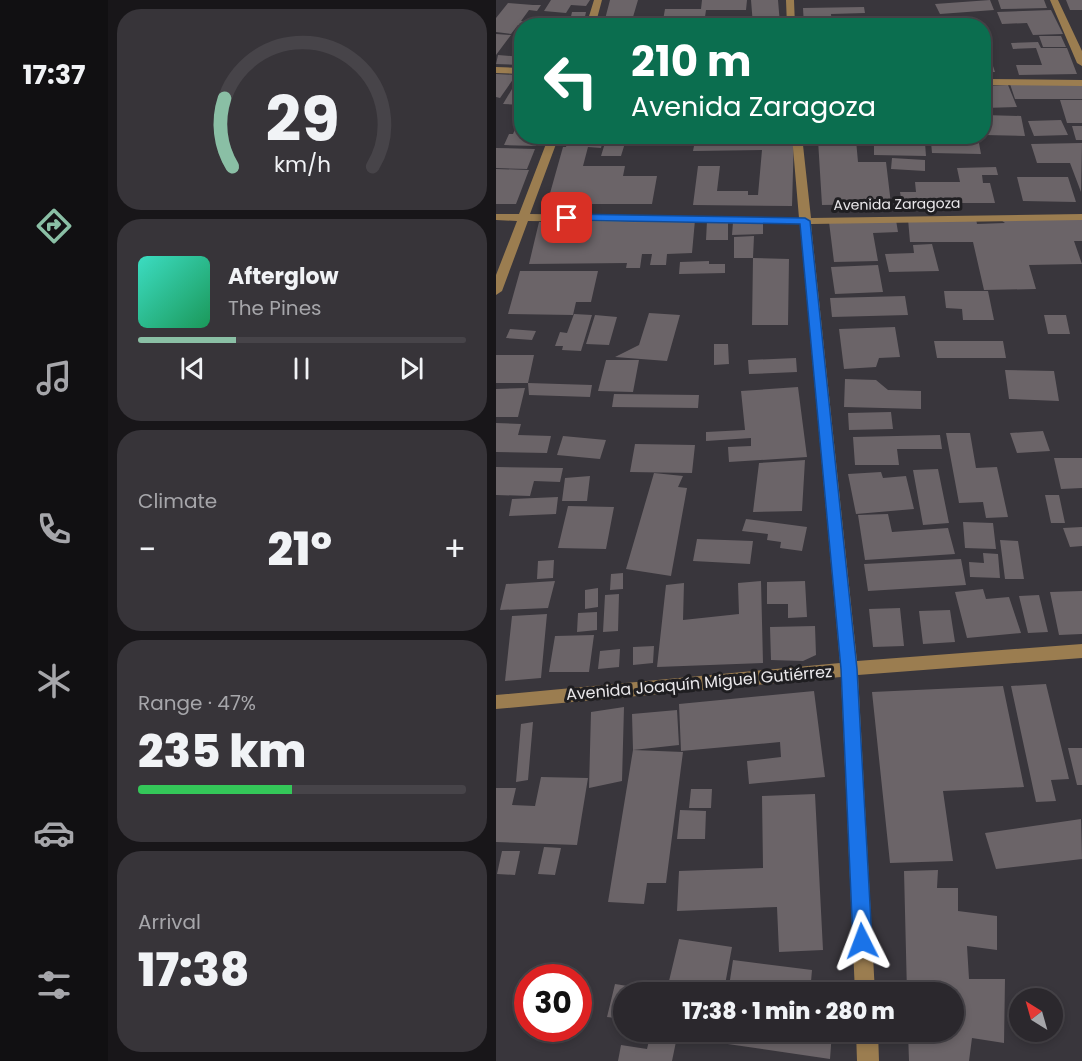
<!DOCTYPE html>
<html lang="en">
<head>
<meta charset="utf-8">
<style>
	body { margin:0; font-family:Poppins,sans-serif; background:#373439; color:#f1f3f6; height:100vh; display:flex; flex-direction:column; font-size:22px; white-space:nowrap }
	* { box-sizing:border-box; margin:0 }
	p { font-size:20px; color:#a6a6aa }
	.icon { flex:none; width:33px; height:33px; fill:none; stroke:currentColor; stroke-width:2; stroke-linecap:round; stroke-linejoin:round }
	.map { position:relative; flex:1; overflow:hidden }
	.panel { display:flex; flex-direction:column; gap:9px; padding:9px; background:#181619; width:388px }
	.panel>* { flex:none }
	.banner { position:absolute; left:18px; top:18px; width:477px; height:126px; border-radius:24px; box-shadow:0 3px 9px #0003,0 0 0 2px #474449; background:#0b6e4f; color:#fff; overflow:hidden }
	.needle { width:39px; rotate:323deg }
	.controls { position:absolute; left:513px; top:988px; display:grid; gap:12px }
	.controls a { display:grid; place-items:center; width:54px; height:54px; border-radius:50%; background:#2b282d; box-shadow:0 3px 9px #0003,0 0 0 2px #474449; font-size:30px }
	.speed { position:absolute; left:18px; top:964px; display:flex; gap:12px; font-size:30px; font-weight:700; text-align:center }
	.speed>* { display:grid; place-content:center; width:78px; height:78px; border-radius:50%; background:#2b282d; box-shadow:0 3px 9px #0003,0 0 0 2px #474449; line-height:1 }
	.speed .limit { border:9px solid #d22; background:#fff; color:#111 }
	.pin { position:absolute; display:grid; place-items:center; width:51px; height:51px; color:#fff; margin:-26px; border-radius:12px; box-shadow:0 3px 9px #0006 }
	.me { position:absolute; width:66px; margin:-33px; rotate:357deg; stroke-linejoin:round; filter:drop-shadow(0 0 4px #0008) }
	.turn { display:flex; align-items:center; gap:21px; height:126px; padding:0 18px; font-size:27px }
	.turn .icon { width:78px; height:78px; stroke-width:2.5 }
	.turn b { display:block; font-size:42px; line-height:51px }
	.big { font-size:45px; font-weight:800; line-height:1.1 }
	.panel .tile { flex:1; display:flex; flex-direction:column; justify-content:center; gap:9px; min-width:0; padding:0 21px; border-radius:24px; background:#373439 }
	.panel .dial { align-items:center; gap:0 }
	.dial svg { height:156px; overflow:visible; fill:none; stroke:#474449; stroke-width:7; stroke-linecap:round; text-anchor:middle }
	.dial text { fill:#f1f3f6; stroke:none }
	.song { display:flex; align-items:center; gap:18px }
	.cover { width:72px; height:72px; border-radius:9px; background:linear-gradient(135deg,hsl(170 70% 55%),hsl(150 70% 35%)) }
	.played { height:6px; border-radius:3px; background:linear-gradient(90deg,#8abfa5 30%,#474449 30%) }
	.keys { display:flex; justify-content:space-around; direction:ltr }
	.heat { display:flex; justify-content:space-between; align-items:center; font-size:33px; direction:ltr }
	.charge { height:9px; border-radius:4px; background:linear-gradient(90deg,#34c759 47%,#474449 0) }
	.trip { position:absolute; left:117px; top:982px; width:351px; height:60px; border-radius:30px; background:#2b282d; box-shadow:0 3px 9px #0003,0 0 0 2px #474449; font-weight:800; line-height:60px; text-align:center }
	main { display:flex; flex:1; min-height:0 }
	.tab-bar { display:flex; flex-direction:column; width:108px; justify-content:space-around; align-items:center; background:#111012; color:#a6a6aa }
	.tab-bar .icon { width:42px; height:42px }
	.tab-bar .current { color:#8abfa5 }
	.tab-bar b { font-size:27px; color:#f1f3f6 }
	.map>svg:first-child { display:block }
	.building { fill:#6b6468 }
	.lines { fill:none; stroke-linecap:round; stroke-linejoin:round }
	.minor { fill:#9b7d50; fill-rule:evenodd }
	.route { fill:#1a73e8; stroke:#114b97; stroke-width:1.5 }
	.labels { text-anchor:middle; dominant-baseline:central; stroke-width:6; stroke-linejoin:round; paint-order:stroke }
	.far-street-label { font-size:14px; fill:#eae8eb; stroke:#1f1e21 }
	.street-label { font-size:16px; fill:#eae8eb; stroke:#1f1e21 }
</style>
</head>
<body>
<main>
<nav class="tab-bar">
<b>17:37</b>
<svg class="icon current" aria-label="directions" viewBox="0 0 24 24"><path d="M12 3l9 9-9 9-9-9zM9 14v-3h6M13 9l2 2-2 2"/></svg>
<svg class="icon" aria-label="music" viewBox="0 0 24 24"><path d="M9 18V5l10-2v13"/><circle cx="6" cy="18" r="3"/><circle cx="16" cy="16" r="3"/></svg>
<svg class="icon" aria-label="phone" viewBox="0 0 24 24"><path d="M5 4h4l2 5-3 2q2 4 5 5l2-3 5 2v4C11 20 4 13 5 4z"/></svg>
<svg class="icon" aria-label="climate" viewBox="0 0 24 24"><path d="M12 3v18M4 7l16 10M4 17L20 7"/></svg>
<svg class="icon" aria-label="car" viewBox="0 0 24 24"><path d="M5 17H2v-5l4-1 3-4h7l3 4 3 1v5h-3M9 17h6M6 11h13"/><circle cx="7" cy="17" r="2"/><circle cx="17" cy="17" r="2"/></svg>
<svg class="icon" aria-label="filters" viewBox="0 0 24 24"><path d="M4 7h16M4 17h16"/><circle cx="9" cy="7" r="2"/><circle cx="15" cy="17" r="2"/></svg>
</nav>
<section class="panel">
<div class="tile dial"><svg viewBox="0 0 100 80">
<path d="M14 69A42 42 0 1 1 86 69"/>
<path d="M14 69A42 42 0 0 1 10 34" stroke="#8abfa5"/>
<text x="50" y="56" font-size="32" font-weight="700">29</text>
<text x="50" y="72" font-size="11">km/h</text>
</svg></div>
<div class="tile">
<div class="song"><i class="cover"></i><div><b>Afterglow</b><p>The Pines</p></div></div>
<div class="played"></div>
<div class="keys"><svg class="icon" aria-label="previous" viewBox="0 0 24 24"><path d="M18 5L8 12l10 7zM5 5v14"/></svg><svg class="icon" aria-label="pause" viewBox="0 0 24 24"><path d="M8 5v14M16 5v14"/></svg><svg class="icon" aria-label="next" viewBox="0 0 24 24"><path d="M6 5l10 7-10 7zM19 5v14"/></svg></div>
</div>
<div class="tile"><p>Climate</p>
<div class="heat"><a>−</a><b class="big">21°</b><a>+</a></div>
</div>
<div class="tile"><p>Range · 47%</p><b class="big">235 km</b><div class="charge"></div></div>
<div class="tile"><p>Arrival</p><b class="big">17:38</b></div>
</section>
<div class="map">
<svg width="586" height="1061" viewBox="0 0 586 1061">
	<rect width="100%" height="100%" fill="#39363c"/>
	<!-- building -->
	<path class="building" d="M55 0H94L90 6 75 5 70 13 48 11Z
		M114 0H142L137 17H125L123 24 108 23Z
		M206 0H251L250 10H210L209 17H253L252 26H166L169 9H205Z
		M255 0H282L284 24 257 25Z
		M494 0 498 10 444 14 439 4Z
		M502 0H548L551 8 505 9Z
		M570 0H586V10H574Z
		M12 3 37 5H45L41 11 33 10 25 21 33 22 30 25H22L15 34 0 32V18Z
		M368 7 369 13 335 14 336 26H308L307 8Z
		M555 10 567 34 537 35 531 23 506 24 501 12Z
		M76 12H90L88 21H74Z
		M365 17 389 19 388 26H364Z
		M0 34 15 35 0 55Z
		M543 36H565L570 47H547Z
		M542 42 545 48H571L581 74 523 75 520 65H546L540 48 517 49 515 43Z
		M488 48H491L499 72H488Z
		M2 55 26 57V65L0 64Z
		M0 74 20 75 4 98 0 97Z
		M586 83V99H519L514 84Z
		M512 85 521 107 488 108V86Z
		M16 89H26V105L7 104Z
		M564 100H586V123H571Z
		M20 107H26V136H44L40 146 8 145 13 134H17L25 116H16Z
		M488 115 525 116 529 136 489 135Z
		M565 120 572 135 538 136 532 121Z
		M576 126H586V140H580Z
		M73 136H108L105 148 92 147 87 166H129L127 176H161L156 204H51L67 147H70Z
		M152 136H182L181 143 151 142Z
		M200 136H298L296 206 197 205 202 166H224L221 191H252V195H262L266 150 197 151Z
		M322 140H360L362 162H390L395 204 326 205Z
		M378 142 429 143 430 156 378 155Z
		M435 142 483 143 485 154 436 153Z
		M109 143H129L125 156H105Z
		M586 143 585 192 574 163H541L535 144Z
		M0 148 39 149 31 169 0 168Z
		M396 158 429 160V171L395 169Z
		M500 167 502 175H486L487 183H494L499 203H406L404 192H420L419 182H464L461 168Z
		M0 169 33 170 20 204H0Z
		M521 177H572L580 202 527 201Z
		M586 218V241H578L586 264 533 265 540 289 488 290 477 242H414L412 219H480L481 224 509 223 505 220Z
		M199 220 196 253 171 254 170 265H154L156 254H146L144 268H130L131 263 33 264 43 222Z
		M400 220 402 232 377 233 382 261 338 262 333 222Z
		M211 221H232V240H210Z
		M237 222H267V234L236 235Z
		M258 236 257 258H238V237Z
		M436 244 443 271 393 272 389 254 418 253 417 245Z
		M257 258 293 259 292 325H256Z
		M213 261V264H229V273L183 274 184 262Z
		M382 265 387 292 339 294 335 267Z
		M24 271H102L95 302H80L77 315 12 314Z
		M448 291H492L498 320H467L466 309 450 308Z
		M409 296 412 315 336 317 334 298Z
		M153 313 184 315 171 361 119 357 143 345Z
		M78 314 96 315 85 351 66 350 67 346H59L64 332 71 333Z
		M99 315 121 317 113 345 90 344Z
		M548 315H570L574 334H552Z
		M399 327 404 357 383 358 380 367 348 369 343 329Z
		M14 329 40 331 36 340 10 338Z
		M438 341H507L510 358H441Z
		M218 344H232L233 364 218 365Z
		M0 355H38L32 383H0Z
		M300 358 301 372 253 374 252 360Z
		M110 360H143L137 392 102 391Z
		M509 370 558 371 563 401 513 399Z
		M349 379 380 380 392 390 425 391V409L348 407Z
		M32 383 96 385 94 397 33 395Z
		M302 387 311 457 233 462 232 447 255 446V438L210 441V432L249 430 245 391Z
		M29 388 22 417H0V389Z
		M118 394 203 395 202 408 116 407Z
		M395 412 397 429 353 430 352 413Z
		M0 423 25 424 22 435 55 436 51 453 0 452Z
		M547 431 554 451 521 453 514 433Z
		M450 433H474L480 468 501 467 512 517 490 518 487 502 463 503Z
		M444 435 446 449H401L403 465H359L357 437Z
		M67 436 110 440 104 459 61 455Z
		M139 444 199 445 196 473 134 472Z
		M558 458H586V488L565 489Z
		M309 460 306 511 257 512 263 463Z
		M0 467 67 468 64 482 38 481 34 496 0 495Z
		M442 469 453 523 427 525 417 470Z
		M385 472 387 478 410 476 418 509 360 514 352 474Z
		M158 473 187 476 182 487 191 488 175 576 130 569Z
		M94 476 91 501H66L69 478Z
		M549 495H563L569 523H555Z
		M62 497 60 514 13 516 16 499Z
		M72 506 118 507 110 549 62 548Z
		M392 514 396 532 452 528 459 554 369 560 362 515Z
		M250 519 311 527 306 551 284 548 285 542 271 540 272 534 246 531Z
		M467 522 497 523 500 549 469 548Z
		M586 527V546L574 547 567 528Z
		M201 539 257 541 254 564 197 561Z
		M504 540 522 541 528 579H509Z
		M487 553 502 554 504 578 474 577 473 562 488 563Z
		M465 559 470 585 372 591 368 564Z
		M58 560 57 578 41 579 42 561Z
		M127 573V589L114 590 115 574Z
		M59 581 52 608 4 610 10 584Z
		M265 581 267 663 161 667 170 585 188 583 187 620 243 614 242 583Z
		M309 581 311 617 292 618V604H271V582Z
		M102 588V607L89 609V590Z
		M487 589 490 599 513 597 525 633 471 638 459 592Z
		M586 591V634L563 635 554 592Z
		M123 594 122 631 107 632 109 595Z
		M543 595 552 632 532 633 523 596Z
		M404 608 408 646 377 647 373 609Z
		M454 610 459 642 427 644 423 611Z
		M101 612V630L81 632 82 613Z
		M51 614 45 678 9 681 16 616Z
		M319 626 320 655 307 661 275 660 274 627Z
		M98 635 93 672H53L59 636Z
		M158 646 157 663 137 665V647Z
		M124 649 123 667 102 669 104 651Z
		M550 684 573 779 555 780 560 801 540 802 515 686Z
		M507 686 528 787 447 791 457 861 394 863 376 692Z
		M318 691 329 777 253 784 251 761 285 757 284 742 185 751 183 704Z
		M128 707 126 781 93 788 95 712Z
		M181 710 183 745 137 750 136 714Z
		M37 722 32 780 20 782 25 724Z
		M572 748H586V785H581Z
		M137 750 187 752 170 883H151L148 904 112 902Z
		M45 777 92 778 81 845 0 842V788H20L16 805 39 806Z
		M195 789H216L215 808H193Z
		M319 794 327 950 283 952 281 907 181 911 183 871 267 868 266 796Z
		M184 810 210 811 209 839H181Z
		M585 819 586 859 500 869 489 833Z
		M48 847 65 848 59 875 42 874Z
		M6 851H24L19 875 1 874Z
		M442 870 441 888H462V911L501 916V950L471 946 473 979H509L508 1043 476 1038 473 1061H413L412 1032H458V993H411L408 871Z
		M183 939 236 947 228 990 173 981Z
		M237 960 316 970 314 993H232Z
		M119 984 169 992V993H128V1019L111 1017Z
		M155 1032H182L176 1061H122L125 1045 151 1049Z
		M199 1032H336L334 1059 197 1039Z"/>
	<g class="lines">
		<!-- minor -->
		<path class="minor" d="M98 0H106L99 26H90Z
			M290 0H298L299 26H291Z
			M554 0H562L586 51V66L581 63Z
			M0 67 26 68V74L0 73Z
			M488 79 586 80V86L488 85Z
			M53 136H63L34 214 303 218 296 136H306L315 218 586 214V220L315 224 361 661 586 644V658L362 675 379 993H359L345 677 0 709V695L344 663 304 224 32 221 6 291 0 295V275L21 221 0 220V214H23Z
			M360 1032H382L383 1061H361Z"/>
	</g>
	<!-- route -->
	<path class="route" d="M71 214 309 218 314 221 361 669 376 941 373 947 366 950 360 947 357 941 345 669 304 224 67 220V215Z"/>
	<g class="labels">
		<!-- far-street labels -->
		<g class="far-street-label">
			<text transform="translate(401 204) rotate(-1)">Avenida Zaragoza</text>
		</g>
		<!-- street labels -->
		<g class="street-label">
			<text transform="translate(203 683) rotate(-5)">Avenida Joaquín Miguel Gutiérrez</text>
		</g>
	</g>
</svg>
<div class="controls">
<a><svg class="needle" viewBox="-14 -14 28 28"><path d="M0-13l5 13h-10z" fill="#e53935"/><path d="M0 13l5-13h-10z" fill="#a6a6aa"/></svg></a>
</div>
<div class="speed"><div class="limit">30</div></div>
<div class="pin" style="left:71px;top:218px;background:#d93025"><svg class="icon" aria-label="arrive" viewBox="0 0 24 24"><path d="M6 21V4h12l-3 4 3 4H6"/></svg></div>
<svg class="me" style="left:366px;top:941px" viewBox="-20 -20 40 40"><path d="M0-17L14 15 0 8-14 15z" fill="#1a73e8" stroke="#fff" stroke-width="4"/></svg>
<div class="trip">17:38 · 1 min · 280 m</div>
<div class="banner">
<div class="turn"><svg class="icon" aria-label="left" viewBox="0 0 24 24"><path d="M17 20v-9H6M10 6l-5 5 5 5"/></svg><div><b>210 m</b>Avenida Zaragoza</div></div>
</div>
</div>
</main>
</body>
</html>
